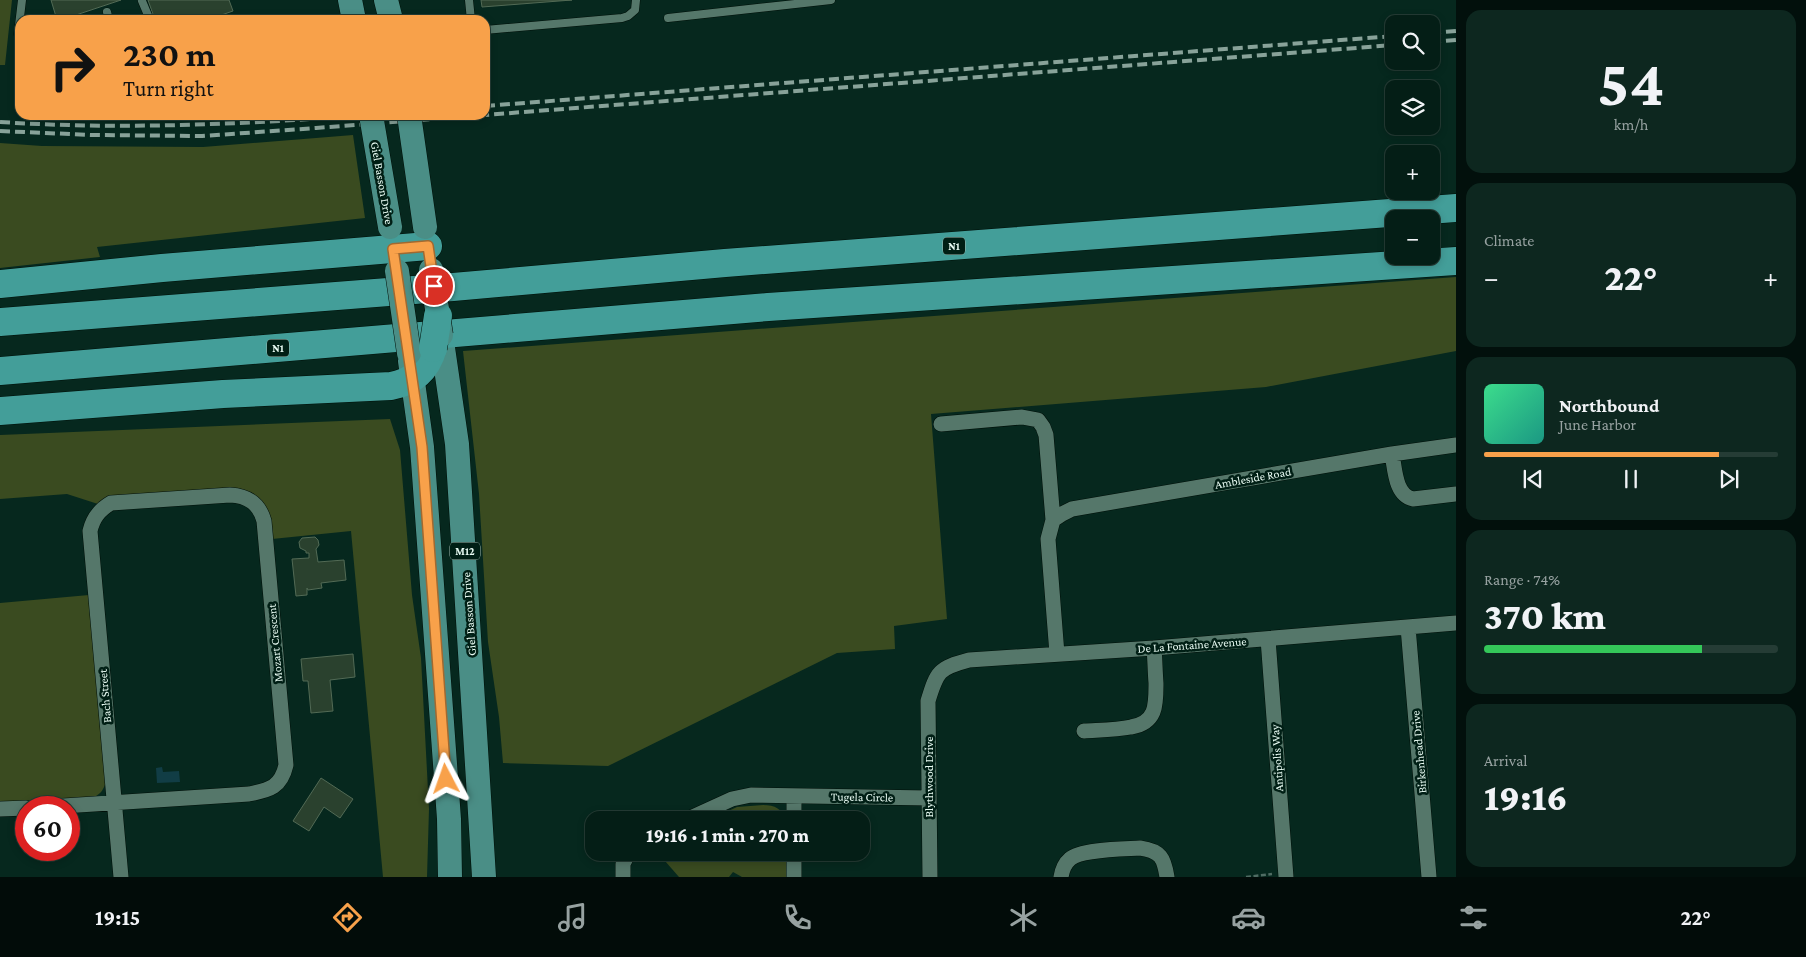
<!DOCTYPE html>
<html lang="en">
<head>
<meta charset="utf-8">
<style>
	body { margin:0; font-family:"Crimson Pro",serif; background:#0d271f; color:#f1f3f6; height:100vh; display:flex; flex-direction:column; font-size:19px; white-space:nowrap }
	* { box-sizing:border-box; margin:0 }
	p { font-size:16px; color:#97a2a1 }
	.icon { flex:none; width:28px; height:28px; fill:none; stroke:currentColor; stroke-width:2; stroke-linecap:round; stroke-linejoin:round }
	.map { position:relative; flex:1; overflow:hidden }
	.panel { display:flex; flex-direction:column; gap:10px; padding:10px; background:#02100c; width:350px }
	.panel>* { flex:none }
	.guide { position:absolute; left:15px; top:15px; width:475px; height:105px; border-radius:15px; box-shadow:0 2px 8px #0003,0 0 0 1px #253c35; background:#f8a14a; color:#111; overflow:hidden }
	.fabs { position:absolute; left:1385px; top:15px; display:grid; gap:10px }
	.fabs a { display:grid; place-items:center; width:55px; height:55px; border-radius:10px; background:#041e16; box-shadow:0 2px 8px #0003,0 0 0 1px #253c35; font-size:25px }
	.speed { position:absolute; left:15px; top:796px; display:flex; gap:10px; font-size:25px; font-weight:700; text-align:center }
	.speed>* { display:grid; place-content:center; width:65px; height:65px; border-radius:50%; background:#041e16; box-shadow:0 2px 8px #0003,0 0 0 1px #253c35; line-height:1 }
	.speed .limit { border:8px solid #d22; background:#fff; color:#111 }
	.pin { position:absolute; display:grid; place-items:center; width:42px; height:42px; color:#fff; margin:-21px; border:2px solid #fff; border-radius:50%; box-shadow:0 1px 5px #0007 }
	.me { position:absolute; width:55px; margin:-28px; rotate:356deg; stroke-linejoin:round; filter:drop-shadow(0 0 4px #0008) }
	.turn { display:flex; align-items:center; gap:18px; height:105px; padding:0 25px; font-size:22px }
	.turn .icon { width:65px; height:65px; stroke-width:2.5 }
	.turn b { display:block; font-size:35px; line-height:42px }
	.big { font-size:38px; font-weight:800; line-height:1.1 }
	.panel .widget { flex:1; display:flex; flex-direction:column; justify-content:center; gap:8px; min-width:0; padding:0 18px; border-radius:15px; background:#0d271f }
	.panel .dial { align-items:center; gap:0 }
	.dial b { font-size:65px; line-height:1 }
	.song { display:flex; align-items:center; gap:15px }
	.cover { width:60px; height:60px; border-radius:8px; background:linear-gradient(135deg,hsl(150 70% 55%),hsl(170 70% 35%)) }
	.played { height:5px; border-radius:2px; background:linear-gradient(90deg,#f8a14a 80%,#253c35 80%) }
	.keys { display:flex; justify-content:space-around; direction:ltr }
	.heat { display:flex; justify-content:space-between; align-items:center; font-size:28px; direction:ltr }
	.charge { height:8px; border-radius:4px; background:linear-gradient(90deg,#34c759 74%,#253c35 0) }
	.trip { position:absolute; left:585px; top:811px; width:285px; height:50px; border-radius:15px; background:#041e16; box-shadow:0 2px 8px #0003,0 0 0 1px #253c35; font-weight:800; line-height:50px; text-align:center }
	.dock { display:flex; height:80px; justify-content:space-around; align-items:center; background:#020c09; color:#97a2a1 }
	.dock .icon { width:35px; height:35px }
	.dock .active { color:#f8a14a }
	.dock b { font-size:22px; color:#f1f3f6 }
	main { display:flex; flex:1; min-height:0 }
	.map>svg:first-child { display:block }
	.green { fill:#3a4b20 }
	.water { fill:#113d45 }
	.building { fill:#2a412e; stroke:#526a55 }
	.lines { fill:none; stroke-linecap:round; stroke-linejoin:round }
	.lane-casing { stroke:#001009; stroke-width:9 }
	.street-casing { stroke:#001009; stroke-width:16 }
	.primary-casing { stroke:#001009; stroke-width:25 }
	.highway-casing { stroke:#001009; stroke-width:29 }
	.path { stroke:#4f6c63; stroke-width:2.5; stroke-dasharray:5 2.5; stroke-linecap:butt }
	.lane { stroke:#55776a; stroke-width:8 }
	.street { stroke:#55776a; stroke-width:15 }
	.primary { stroke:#4a8e86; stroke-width:24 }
	.highway { stroke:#439e99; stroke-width:28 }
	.rail { stroke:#88a299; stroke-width:4; stroke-dasharray:10 5; stroke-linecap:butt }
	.primary-bridge-casing { stroke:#001009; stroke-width:25; stroke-linecap:butt }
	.highway-bridge-casing { stroke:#001009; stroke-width:29; stroke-linecap:butt }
	.primary-bridge { stroke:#4a8e86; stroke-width:24 }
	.highway-bridge { stroke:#439e99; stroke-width:28 }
	.route-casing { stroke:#a16930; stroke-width:12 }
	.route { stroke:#f8a14a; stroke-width:9 }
	.labels { text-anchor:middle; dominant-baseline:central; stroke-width:5; stroke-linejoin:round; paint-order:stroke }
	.shield { fill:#001f15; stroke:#a2b8b0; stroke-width:1 }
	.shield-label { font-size:11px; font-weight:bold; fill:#e7faf2 }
	.street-label { font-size:12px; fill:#e7faf2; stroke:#001f15 }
</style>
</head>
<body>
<main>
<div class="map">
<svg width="1456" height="877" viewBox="0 0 1456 877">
	<rect width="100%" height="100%" fill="#06281e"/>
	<!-- green -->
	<path class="green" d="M0 0H12L5 65H0Z
		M353 135 365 218 97 247 100 257 0 268V143L42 146 203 147Z
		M1456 277V351L1266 387 931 414 947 619 894 626 895 649 837 653 608 766 503 763 499 717 488 642 479 494 463 351Z
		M390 419 400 450 412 595 421 658 429 809 427 877H383L351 531 272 539 254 494 238 488 108 499 98 504 67 494 0 499V435Z
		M89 595 106 781C104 789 101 794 94 797L0 803V603Z
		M763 805C775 805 782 809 787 820H709L737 807Z
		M658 853H788L787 877H742L733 872 729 877H679Z"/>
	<!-- water -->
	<path class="water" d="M162 767 163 772 179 771 180 782 157 783 156 768Z"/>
	<!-- building -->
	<path class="building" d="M51 0H121L61 20H57Z
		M148 0H229L233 11 207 20H155Z
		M481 0H572L482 7Z
		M315 537 318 540 319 545 316 549 318 562 344 560 346 580 321 583 322 588 308 590 307 588V595L296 596 292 559 309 558V553H306V551L300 548 299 542 302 538Z
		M353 654 355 677 330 680 333 711 311 713 308 681H303L301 659Z
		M321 778 353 799 340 818 324 807 309 831 293 821Z"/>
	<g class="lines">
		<defs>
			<path id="lane" d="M469 0 471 20
				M142 1 150 20
				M107 12 109 20
				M668 18 831 0
				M485 30 622 18 628 16 635 10 636 0
				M20 40 18 34 22 0"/>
			<path id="street" d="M941 424 1022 417 1038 420 1043 427 1046 435 1053 520 1048 539 1057 654
				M1392 454C1395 469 1395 495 1413 499L1456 494
				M1053 520 1062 514 1072 509 1392 454 1456 445
				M1408 627 1429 877
				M1268 639 1286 877
				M1084 731C1100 730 1116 730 1131 727 1157 723 1156 704 1156 683 1155 671 1155 659 1154 648
				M794 796V820
				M32 808 249 794C270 790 281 787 286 765L264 521C259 503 248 496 230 495L111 503C99 510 93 518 90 531L121 877
				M0 809 26 808
				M686 820 732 799 751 795 929 798
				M794 852V877
				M623 877V864L629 852
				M930 877 928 701C937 671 939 668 969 660L1154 648 1456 623
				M1061 877C1062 871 1064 864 1070 859 1081 849 1124 849 1140 848 1161 851 1164 858 1167 877"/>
			<path id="primary" d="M350 0 354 20
				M386 0 391 20
				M443 348 457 444 484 877
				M410 361 422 447 449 819 450 877"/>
			<path id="highway" d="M0 284 162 268 428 246
				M0 322 453 287 725 263 1456 208
				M0 371 768 307 1456 261
				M0 411 223 394 391 386C414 382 427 369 433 348"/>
		</defs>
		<!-- lane casing -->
		<use href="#lane" class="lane-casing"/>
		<!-- street casing -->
		<use href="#street" class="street-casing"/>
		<!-- primary casing -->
		<use href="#primary" class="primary-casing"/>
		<!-- highway casing -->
		<use href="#highway" class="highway-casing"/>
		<!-- path -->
		<path class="path" d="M1246 877 1272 874"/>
		<!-- lane -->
		<use href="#lane" class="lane"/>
		<!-- street -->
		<use href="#street" class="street"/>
		<!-- primary -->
		<use href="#primary" class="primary"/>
		<!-- highway -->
		<use href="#highway" class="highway"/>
		<!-- rail -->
		<path class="rail" d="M1431 33 1456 31
			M1431 42 1456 40
			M485 106 1394 36
			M0 122C124 130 247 124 370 115
			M0 131 92 135 202 136 316 128 1394 45"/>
		<defs>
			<path id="primary-bridge" d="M371 115 390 227
				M409 115 425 227
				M431 270 441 335
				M397 271 409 353"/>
			<path id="highway-bridge" d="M433 348 438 316"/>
		</defs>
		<!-- primary-bridge casing -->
		<use href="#primary-bridge" class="primary-bridge-casing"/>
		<!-- highway-bridge casing -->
		<use href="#highway-bridge" class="highway-bridge-casing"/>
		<!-- primary-bridge -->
		<use href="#primary-bridge" class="primary-bridge"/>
		<!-- highway-bridge -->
		<use href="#highway-bridge" class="highway-bridge"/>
	</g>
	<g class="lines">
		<defs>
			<path id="route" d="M434 286 428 246 393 249 422 447 446 779"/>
		</defs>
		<!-- route casing -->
		<use href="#route" class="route-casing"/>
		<!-- route -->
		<use href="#route" class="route"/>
	</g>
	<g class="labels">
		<!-- shield labels -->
		<g class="shield">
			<rect x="943" y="237.5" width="22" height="17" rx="4"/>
			<rect x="267" y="339.5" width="22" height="17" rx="4"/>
			<rect x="450" y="542.5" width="30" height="17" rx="4"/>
		</g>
		<g class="shield-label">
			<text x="954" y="246">N1</text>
			<text x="278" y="348">N1</text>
			<text x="465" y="551">M12</text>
		</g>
		<!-- street labels -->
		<g class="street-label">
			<text transform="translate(382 183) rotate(80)">Giel Basson Drive</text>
			<text transform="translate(1253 478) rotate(-10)">Ambleside Road</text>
			<text transform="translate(469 614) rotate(-94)">Giel Basson Drive</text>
			<text transform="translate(275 643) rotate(-95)">Mozart Crescent</text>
			<text transform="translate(1192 645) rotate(-4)">De La Fontaine Avenue</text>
			<text transform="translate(105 696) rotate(-95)">Bach Street</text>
			<text transform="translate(1419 752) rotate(-95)">Birkenhead Drive</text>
			<text transform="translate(1277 758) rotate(-94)">Antipolis Way</text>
			<text transform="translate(929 777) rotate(-90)">Blythwood Drive</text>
			<text transform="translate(862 797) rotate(1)">Tugela Circle</text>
		</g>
	</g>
</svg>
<div class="fabs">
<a><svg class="icon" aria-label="search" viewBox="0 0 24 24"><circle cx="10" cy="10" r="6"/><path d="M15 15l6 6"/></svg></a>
<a><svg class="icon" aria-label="layers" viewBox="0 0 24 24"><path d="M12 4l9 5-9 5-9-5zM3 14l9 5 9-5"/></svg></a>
<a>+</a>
<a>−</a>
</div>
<div class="speed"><div class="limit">60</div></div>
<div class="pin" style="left:434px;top:286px;background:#d93025"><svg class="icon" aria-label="arrive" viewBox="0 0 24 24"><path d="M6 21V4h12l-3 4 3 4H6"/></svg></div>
<svg class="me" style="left:446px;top:779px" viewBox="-20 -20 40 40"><path d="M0-17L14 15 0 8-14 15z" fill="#f8a14a" stroke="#fff" stroke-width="4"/></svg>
<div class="trip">19:16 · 1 min · 270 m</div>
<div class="guide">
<div class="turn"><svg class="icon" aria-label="right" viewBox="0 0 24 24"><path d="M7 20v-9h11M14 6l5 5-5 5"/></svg><div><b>230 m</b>Turn right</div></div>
</div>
</div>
<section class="panel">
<div class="widget dial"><b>54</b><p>km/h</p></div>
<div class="widget"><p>Climate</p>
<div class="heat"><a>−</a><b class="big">22°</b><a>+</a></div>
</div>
<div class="widget">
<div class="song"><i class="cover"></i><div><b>Northbound</b><p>June Harbor</p></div></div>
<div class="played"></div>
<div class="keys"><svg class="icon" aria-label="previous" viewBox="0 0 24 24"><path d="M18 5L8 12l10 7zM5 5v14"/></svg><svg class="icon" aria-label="pause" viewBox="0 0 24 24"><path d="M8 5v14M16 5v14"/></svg><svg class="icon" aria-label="next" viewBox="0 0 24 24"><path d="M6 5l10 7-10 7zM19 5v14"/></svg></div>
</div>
<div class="widget"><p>Range · 74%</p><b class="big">370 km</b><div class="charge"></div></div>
<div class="widget"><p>Arrival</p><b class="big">19:16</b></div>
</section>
</main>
<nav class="dock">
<b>19:15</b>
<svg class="icon active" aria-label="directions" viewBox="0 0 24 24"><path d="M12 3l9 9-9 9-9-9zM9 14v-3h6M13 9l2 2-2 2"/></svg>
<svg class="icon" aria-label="music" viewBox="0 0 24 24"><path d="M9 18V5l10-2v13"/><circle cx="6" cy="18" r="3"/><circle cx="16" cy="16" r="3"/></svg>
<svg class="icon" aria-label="phone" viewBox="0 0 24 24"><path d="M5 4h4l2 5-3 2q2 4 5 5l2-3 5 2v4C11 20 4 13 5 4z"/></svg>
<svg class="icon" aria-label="climate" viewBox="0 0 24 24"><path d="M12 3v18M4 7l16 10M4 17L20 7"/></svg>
<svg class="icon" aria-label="car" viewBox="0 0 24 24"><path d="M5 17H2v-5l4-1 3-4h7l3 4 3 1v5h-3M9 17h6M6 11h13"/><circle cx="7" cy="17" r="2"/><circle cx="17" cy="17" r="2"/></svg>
<svg class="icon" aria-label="filters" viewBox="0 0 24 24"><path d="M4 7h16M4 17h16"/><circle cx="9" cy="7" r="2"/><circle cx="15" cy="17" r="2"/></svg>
<b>22°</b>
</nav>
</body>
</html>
